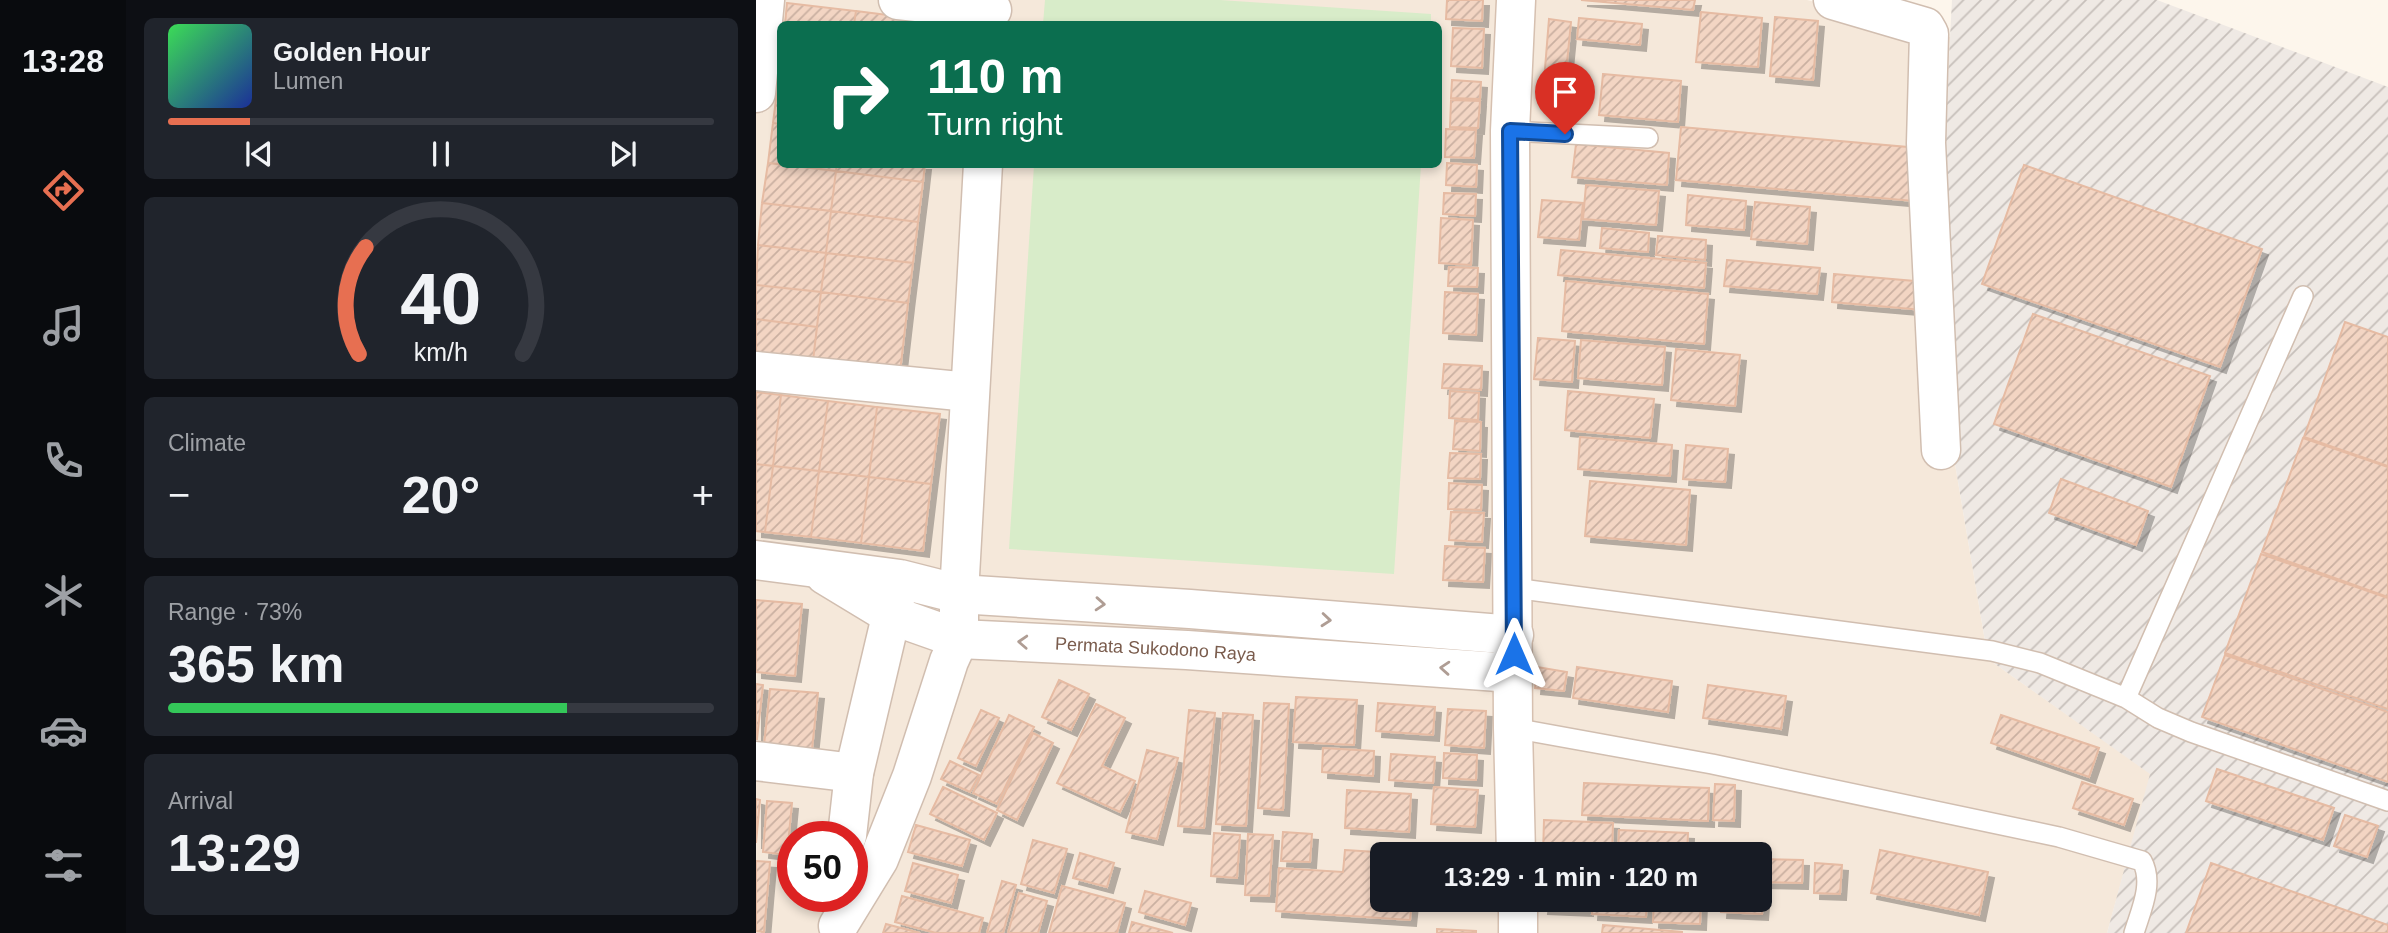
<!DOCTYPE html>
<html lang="en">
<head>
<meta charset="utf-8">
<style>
	body { margin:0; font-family:Helvetica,sans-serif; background:#20242c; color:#f1f3f6; height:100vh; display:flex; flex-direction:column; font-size:26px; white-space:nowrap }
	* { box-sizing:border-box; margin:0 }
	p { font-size:23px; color:#9ea1a6 }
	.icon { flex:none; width:38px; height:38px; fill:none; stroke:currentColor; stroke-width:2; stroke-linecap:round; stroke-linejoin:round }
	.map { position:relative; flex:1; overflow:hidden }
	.details { display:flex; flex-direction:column; gap:18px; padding:18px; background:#0d0f14; width:630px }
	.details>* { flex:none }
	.guide { position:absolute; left:21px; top:21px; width:665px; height:147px; border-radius:10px; box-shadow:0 4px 10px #0003; background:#0b6e4f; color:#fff; overflow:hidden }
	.speed { position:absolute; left:21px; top:821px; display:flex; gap:14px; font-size:35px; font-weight:700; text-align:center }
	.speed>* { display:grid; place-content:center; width:91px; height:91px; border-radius:50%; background:#171b24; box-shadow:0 4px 10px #0003; line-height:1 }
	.speed .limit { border:10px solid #d22; background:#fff; color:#111 }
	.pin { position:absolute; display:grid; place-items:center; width:60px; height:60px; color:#fff; margin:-72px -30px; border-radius:50% 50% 50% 0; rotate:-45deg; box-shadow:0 0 7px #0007 }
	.pin .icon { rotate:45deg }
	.me { position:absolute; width:77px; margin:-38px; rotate:0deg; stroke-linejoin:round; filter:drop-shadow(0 0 5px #0008) }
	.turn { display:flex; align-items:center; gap:24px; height:147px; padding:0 35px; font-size:32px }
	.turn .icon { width:91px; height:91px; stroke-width:2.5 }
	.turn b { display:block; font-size:49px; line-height:60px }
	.big { font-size:52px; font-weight:700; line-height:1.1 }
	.details .tile { flex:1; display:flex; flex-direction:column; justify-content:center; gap:10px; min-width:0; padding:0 24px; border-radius:10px; background:#20242c }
	.details .dial { align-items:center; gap:0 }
	.dial svg { height:182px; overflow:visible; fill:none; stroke:#363941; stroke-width:7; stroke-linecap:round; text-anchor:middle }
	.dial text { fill:#f1f3f6; stroke:none }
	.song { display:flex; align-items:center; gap:21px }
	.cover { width:84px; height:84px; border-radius:10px; background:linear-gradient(135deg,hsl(130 70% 55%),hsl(230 70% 35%)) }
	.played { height:7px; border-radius:4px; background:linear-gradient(90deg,#e76f51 15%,#363941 15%) }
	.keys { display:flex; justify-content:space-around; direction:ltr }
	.heat { display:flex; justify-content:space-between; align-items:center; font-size:38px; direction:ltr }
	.charge { height:10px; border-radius:5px; background:linear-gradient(90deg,#34c759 73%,#363941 0) }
	.trip { position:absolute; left:614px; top:842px; width:402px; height:70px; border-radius:10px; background:#171b24; box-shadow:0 4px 10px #0003; font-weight:700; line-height:70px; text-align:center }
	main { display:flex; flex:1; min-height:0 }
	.tab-bar { display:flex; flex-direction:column; width:126px; justify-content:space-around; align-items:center; background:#090b0e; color:#9ea1a6 }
	.tab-bar .icon { width:49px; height:49px }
	.tab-bar .selected { color:#e76f51 }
	.tab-bar b { font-size:32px; color:#f1f3f6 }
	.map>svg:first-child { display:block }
	.residential { fill:#f5e8da; fill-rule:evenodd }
	.industrial { fill:url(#industrial-furrows) }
	.green { fill:#d8ecc9 }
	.building { fill:url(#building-hatch); stroke:#e6bba3; stroke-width:2; filter:url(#shadow) }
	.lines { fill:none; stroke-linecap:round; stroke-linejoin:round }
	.service-casing { stroke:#d1beb0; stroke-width:22 }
	.minor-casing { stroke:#d1beb0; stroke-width:41 }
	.secondary-casing { stroke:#d6c0b0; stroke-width:41 }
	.service { stroke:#fff; stroke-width:19 }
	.minor { stroke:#fff; stroke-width:38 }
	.secondary { stroke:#fff; stroke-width:38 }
	.oneway { stroke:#af9d94 }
	.route-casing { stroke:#114b97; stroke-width:18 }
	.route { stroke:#1a73e8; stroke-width:12 }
	.labels { text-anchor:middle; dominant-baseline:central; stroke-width:5; stroke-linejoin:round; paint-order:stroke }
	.street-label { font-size:18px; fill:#7a5c4d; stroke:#fffaf3 }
</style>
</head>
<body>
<main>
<nav class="tab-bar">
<b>13:28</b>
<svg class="icon selected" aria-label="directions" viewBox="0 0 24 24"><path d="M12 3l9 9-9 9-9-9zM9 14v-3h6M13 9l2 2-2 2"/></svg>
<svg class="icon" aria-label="music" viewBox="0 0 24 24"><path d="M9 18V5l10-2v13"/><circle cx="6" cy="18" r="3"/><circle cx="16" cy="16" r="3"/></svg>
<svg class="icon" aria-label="phone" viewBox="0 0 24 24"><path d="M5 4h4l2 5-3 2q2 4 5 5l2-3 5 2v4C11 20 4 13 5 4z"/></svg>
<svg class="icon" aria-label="climate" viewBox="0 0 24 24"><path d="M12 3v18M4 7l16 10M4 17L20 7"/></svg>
<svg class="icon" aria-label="car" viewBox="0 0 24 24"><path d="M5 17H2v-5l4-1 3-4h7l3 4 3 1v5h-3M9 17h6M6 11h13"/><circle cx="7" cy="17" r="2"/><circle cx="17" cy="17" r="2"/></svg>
<svg class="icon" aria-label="filters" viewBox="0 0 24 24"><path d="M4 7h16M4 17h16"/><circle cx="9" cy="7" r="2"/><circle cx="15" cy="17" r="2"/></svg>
</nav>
<section class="details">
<div class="tile">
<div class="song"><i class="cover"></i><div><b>Golden Hour</b><p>Lumen</p></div></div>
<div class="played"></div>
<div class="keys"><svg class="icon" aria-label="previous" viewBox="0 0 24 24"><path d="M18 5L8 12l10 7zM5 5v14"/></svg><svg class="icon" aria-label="pause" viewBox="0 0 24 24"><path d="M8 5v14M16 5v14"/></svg><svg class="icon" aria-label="next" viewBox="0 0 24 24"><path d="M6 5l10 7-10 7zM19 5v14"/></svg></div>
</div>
<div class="tile dial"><svg viewBox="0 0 100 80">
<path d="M14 69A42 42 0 1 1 86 69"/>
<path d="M14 69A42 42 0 0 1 17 22" stroke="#e76f51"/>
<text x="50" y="56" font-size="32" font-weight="700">40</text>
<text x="50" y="72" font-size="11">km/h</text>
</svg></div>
<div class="tile"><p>Climate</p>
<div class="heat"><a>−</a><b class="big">20°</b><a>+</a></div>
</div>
<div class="tile"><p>Range · 73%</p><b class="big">365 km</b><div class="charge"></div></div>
<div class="tile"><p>Arrival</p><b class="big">13:29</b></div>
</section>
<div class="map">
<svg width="1632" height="933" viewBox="0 0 1632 933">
	<defs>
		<pattern id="industrial-furrows" width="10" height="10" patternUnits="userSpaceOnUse" patternTransform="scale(1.75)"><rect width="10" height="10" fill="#efe9e4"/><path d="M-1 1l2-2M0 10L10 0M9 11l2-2" fill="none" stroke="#c7c0bb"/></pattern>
		<pattern id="building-hatch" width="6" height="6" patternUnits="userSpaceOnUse" patternTransform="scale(1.75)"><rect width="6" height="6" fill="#f3d5c3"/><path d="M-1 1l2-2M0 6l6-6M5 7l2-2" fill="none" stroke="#cab0a1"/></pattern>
		<filter id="shadow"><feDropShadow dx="6" dy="6" stdDeviation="0" flood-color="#0004"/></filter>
	</defs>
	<rect width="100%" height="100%" fill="#fdf6ec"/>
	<!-- residential -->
	<path class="residential" d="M0 0H1051L1194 37 1178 340 1232 659 1395 774 1351 933H0ZM24 24H682V164H24ZM37 836H96V896H37ZM626 854H1004V900H626Z"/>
	<!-- industrial -->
	<path class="industrial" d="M1196 0H1401L1632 87V933H1351L1394 774 1232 659 1178 340Z"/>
	<!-- green -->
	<path class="green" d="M289 0H464L675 14V24H287Z
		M278 165H665L638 574 253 549Z"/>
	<!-- building -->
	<path class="building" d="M691 0H727L726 21 690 19Z
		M825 0H939L937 10Z
		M31 3 100 11 98 24H29Z
		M100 11 187 22 186 24H98Z
		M945 12 1006 18 1002 67 940 62Z
		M1019 17 1062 21 1057 80 1014 76Z
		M823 18 886 24 884 45 821 39Z
		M793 19 815 22 809 83 788 81Z
		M697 28 728 29 726 68 695 66Z
		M847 74 925 81 922 122 843 115Z
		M696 80 725 82 724 99 695 98Z
		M22 84H24V124L17 123Z
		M789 91 814 94 813 109 788 107Z
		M695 100 724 101 722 128 694 127Z
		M17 123 24 124V164L12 163Z
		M925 127 1163 148 1158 201 920 180Z
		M690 129 720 130 718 158 689 157Z
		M820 144 913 153 911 185 816 177Z
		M12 163 80 171 75 211 6 203Z
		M691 163 721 165 720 187 690 185Z
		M27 164H81L80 171Z
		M81 164H169L167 182 80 171Z
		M1268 165 1506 249 1464 367 1226 284Z
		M80 171 167 182 162 222 75 211Z
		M830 185 903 191 900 225 827 219Z
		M688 193 720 194 719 216 687 214Z
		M932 195 990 201 988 230 930 225Z
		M786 200 827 203 823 240 782 237Z
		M999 202 1054 207 1051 244 995 239Z
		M6 203 75 211 70 253 2 245Z
		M75 211 162 222 157 263 70 253Z
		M685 218 717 220 715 265 683 263Z
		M846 228 893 233 892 252 844 248Z
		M902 236 950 240 949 260 900 255Z
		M2 245 70 253 65 292 0 285Z
		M805 250 950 263 948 288 802 275Z
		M70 253 157 263 152 303 65 292Z
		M971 260 1064 268 1061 294 968 286Z
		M693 267 722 268 721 287 692 286Z
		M1078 274 1170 282 1167 310 1076 302Z
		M810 281 952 294 948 344 806 331Z
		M0 285 65 292 61 327 0 319Z
		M65 292 152 303 144 372 57 361Z
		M689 292 722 294 720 335 687 333Z
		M1277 314 1454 376 1415 487 1238 424Z
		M0 319 61 327 57 361 0 355Z
		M1589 322 1632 337V466L1548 437Z
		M782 338 819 341 816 382 778 379Z
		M825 340 909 347 906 385 822 378Z
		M920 349 984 355 979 406 915 400Z
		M688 364 726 366 725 390 686 388Z
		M694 391 723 393 722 420 693 418Z
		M812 391 898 399 894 438 809 430Z
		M0 392 25 395 17 466 0 464Z
		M25 395 72 401 63 471 17 466Z
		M72 401 121 407 113 477 63 471Z
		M121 407 184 414 175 484 113 477Z
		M699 421 725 422 724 451 697 449Z
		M824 437 916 445 914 476 822 469Z
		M1547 438 1632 467V597L1506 552Z
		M930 445 972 449 969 482 927 479Z
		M694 453 725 454 724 479 692 478Z
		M0 464 17 466 9 532 0 531Z
		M17 466 63 471 55 537 9 532Z
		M63 471 113 477 105 543 55 537Z
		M113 477 175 484 167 551 105 543Z
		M1305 479 1392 511 1380 545 1293 513Z
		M834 481 934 490 930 545 829 536Z
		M693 483 726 485 725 510 692 509Z
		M695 512 728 513 726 542 693 540Z
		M689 546 729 548 727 582 687 580Z
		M1505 554 1632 598V709L1469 653Z
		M0 600 46 604 39 676 0 672Z
		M1469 655 1632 712V782L1446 717Z
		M781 667 811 672 808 691 779 688Z
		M821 667 916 681 912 712 817 698Z
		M303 680 333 694 315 730 286 717Z
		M0 684 7 685 1 739H0Z
		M952 685 1030 696 1025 729 947 718Z
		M14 689 62 693 56 749 8 745Z
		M540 697 601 700 598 745 537 742Z
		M508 703 533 704 527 810 502 808Z
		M622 703 679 707 677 735 620 731Z
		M340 704 369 718 346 766 379 781 364 812 301 783Z
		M692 709 730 711 728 748 689 745Z
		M225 710 243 718 220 766 202 758Z
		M433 710 459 713 448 828 422 826Z
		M467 713 497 715 490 826 460 824Z
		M253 715 278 727 241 804 217 793Z
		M1245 715 1343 748 1333 777 1235 743Z
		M277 733 297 743 261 820 241 810Z
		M567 748 618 751 617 776 566 772Z
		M391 750 422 758 401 839 370 832Z
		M688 753 721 755 720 780 687 778Z
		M635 754 679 757 677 783 633 780Z
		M194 761 223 775 214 792 185 779Z
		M1461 769 1578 808 1567 840 1450 801Z
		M1326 782 1377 799 1368 825 1317 808Z
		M828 783 953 788 952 821 826 815Z
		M959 784 979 785 978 821 957 820Z
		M187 787 241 813 228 840 174 814Z
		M678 787 722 790 719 827 675 824Z
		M591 790 655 794 653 832 589 828Z
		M0 799 4 800 0 843Z
		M11 801 36 803 31 855 7 852Z
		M1589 815 1622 826 1611 857 1578 846Z
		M788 820 857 823 856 854H787Z
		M160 825 214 840 206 866 152 852Z
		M863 830 932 833 931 854H862Z
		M527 832 556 834 554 862 525 861Z
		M458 833 484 835 481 878 455 876Z
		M492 834 517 835 513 896 489 895Z
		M277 840 311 849 298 893 265 884Z
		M589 850 653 854H626V900H656L654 920 520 911 523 868 587 872Z
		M1124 850 1232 872 1223 915 1115 893Z
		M324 853 358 863 351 887 317 878Z
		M1004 859 1047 860 1046 883 1004 882Z
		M0 861 14 862 8 932 0 931Z
		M157 863 202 875 195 903 149 891Z
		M1059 863 1086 865 1084 894 1058 893Z
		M1455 863 1632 925V933H1430Z
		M246 881 260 885 247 933H231Z
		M306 886 369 903 361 933H293Z
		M1004 888H1008L1006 914 965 912 966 900H1004Z
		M389 891 435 903 429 925 383 912Z
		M263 893 291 901 282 933H252Z
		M146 896 227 918 223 933H180L139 922Z
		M787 900H832L831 910 786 908Z
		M837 900H891L890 917 836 914Z
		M898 900H945L944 924 897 922Z
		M376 922 417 933H373Z
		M130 924 164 933H127Z
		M847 925 926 932V933H846Z
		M681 929 720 931V933H681Z"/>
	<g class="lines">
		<defs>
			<path id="service" d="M754 131 892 138
				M757 588 1236 651 1284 663 1370 698 1402 718 1435 732 1632 801
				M1370 698 1547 296
				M757 728 956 764 1303 837 1386 861C1398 883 1385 910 1378 933"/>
			<g id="minor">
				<path d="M142 0 236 10"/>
				<path d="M1077 0 1169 27 1173 34 1170 143 1185 450"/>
				<path d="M0 93 9 0"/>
				<path d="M0 371 213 392"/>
				<path d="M0 560 144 579 203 594 434 609 758 635"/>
				<path id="s1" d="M69 575 135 615 203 639 431 650 757 673"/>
				<path d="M0 761 98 773"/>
				<path d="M91 836 98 773 141 591"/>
				<path d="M82 926 123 859 156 776 193 661 203 639V594L227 164"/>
			</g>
			<path id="secondary" d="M760 0 754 131 757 728 760 854
				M762 900V933"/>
		</defs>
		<!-- service casing -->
		<use href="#service" class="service-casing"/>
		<!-- minor casing -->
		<use href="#minor" class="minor-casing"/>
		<!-- secondary casing -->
		<use href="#secondary" class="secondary-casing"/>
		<!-- service -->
		<use href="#service" class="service"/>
		<!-- minor -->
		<use href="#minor" class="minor"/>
		<!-- secondary -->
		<use href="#secondary" class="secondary"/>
	</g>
	<!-- one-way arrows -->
	<defs><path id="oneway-chevron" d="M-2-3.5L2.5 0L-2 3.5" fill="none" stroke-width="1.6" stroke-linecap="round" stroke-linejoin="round" transform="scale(1.75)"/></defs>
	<g class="oneway">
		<use href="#oneway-chevron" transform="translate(344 604) rotate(4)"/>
		<use href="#oneway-chevron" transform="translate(570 620) rotate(5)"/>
		<use href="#oneway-chevron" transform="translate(267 642) rotate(-177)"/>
		<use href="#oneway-chevron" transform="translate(689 668) rotate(-176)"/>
	</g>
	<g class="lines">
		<defs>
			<path id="route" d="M758 654 754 131 809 134"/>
		</defs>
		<!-- route casing -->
		<use href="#route" class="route-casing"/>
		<!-- route -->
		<use href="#route" class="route"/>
	</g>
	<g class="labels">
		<!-- street labels -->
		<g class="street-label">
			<text stroke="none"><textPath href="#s1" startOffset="346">Permata Sukodono Raya</textPath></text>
		</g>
	</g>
</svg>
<div class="speed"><div class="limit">50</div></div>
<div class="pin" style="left:809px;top:134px;background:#d93025"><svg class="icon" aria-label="arrive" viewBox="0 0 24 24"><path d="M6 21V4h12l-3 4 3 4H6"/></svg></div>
<svg class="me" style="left:758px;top:654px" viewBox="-20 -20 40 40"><path d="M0-17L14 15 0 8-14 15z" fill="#1a73e8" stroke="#fff" stroke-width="4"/></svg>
<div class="trip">13:29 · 1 min · 120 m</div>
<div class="guide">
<div class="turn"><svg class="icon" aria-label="right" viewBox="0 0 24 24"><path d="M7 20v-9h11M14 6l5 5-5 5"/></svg><div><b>110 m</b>Turn right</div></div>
</div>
</div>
</main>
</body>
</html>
